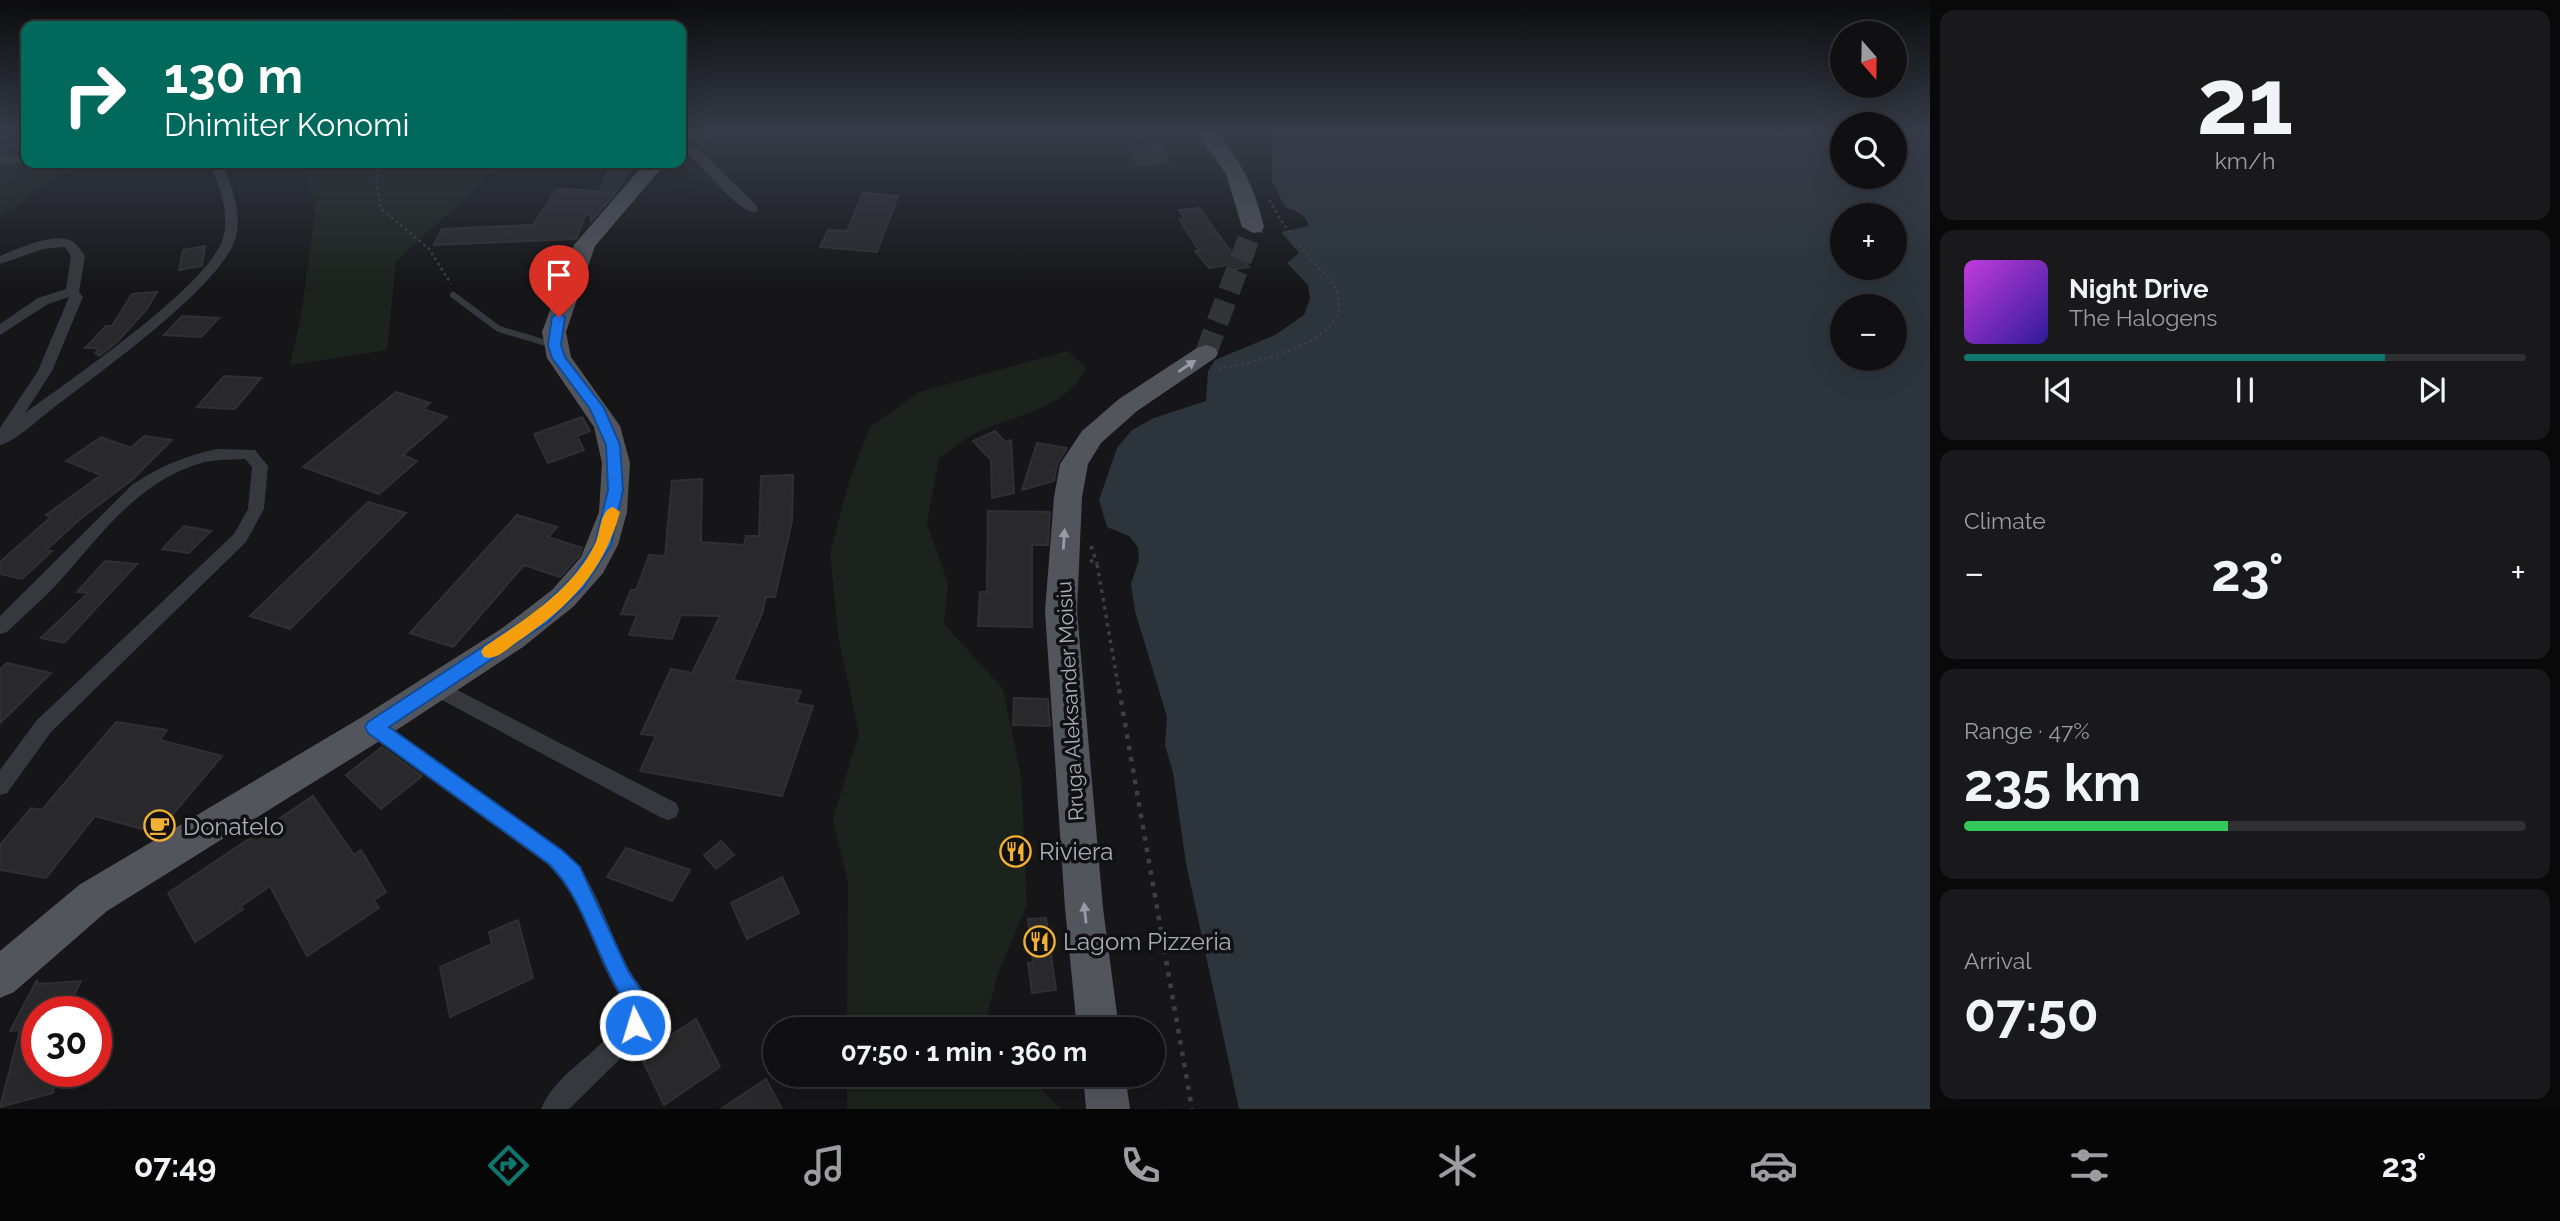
<!DOCTYPE html>
<html lang="en">
<head>
<meta charset="utf-8">
<style>
	body { margin:0; font-family:Raleway,sans-serif; background:#19191b; color:#f1f3f6; height:100vh; display:flex; flex-direction:column; font-size:26px; white-space:nowrap }
	* { box-sizing:border-box; margin:0 }
	p { font-size:23px; color:#9c9d9f }
	.icon { flex:none; width:38px; height:38px; fill:none; stroke:currentColor; stroke-width:2; stroke-linecap:round; stroke-linejoin:round }
	.map { position:relative; flex:1; overflow:hidden }
	.sheet { display:flex; flex-direction:column; gap:10px; padding:10px; background:#09090a; width:630px }
	.sheet>* { flex:none }
	.top-card { position:absolute; left:21px; top:21px; width:665px; height:147px; border-radius:14px; box-shadow:0 7px 28px #0002,0 0 0 2px #303032; background:#00695c; color:#fff; overflow:hidden }
	.needle { width:46px; rotate:160deg }
	.buttons { position:absolute; left:1830px; top:21px; display:grid; gap:14px }
	.buttons a { display:grid; place-items:center; width:77px; height:77px; border-radius:50%; background:#101012; box-shadow:0 7px 28px #0002,0 0 0 2px #303032; font-size:35px }
	.speed { position:absolute; left:21px; top:996px; display:flex; gap:14px; font-size:35px; font-weight:700; text-align:center }
	.speed>* { display:grid; place-content:center; width:91px; height:91px; border-radius:50%; background:#101012; box-shadow:0 7px 28px #0002,0 0 0 2px #303032; line-height:1 }
	.speed .limit { border:10px solid #d22; background:#fff; color:#111 }
	.pin { position:absolute; display:grid; place-items:center; width:60px; height:60px; color:#fff; margin:-72px -30px; border-radius:50% 50% 50% 0; rotate:-45deg; box-shadow:0 0 7px #0007 }
	.pin .icon { rotate:45deg }
	.me { position:absolute; width:77px; margin:-38px; rotate:355deg; stroke-linejoin:round; filter:drop-shadow(0 0 5px #0008) }
	.turn { display:flex; align-items:center; gap:24px; height:147px; padding:0 28px; font-size:32px }
	.turn .icon { width:91px; height:91px; stroke-width:2.5 }
	.turn b { display:block; font-size:49px; line-height:60px }
	.big { font-size:52px; font-weight:700; line-height:1.1 }
	.sheet .tile { flex:1; display:flex; flex-direction:column; justify-content:center; gap:10px; min-width:0; padding:0 24px; border-radius:14px; background:#19191b }
	.sheet .dial { align-items:center; gap:0 }
	.dial b { font-size:91px; line-height:1 }
	.song { display:flex; align-items:center; gap:21px }
	.cover { width:84px; height:84px; border-radius:10px; background:linear-gradient(135deg,hsl(290 70% 55%),hsl(250 70% 35%)) }
	.played { height:7px; border-radius:4px; background:linear-gradient(90deg,#0f766e 75%,#303032 75%) }
	.keys { display:flex; justify-content:space-around; direction:ltr }
	.heat { display:flex; justify-content:space-between; align-items:center; font-size:38px; direction:ltr }
	.charge { height:10px; border-radius:5px; background:linear-gradient(90deg,#34c759 47%,#303032 0) }
	.trip { position:absolute; left:763px; top:1017px; width:402px; height:70px; border-radius:35px; background:#101012; box-shadow:0 7px 28px #0002,0 0 0 2px #303032; font-weight:700; line-height:70px; text-align:center }
	.tabs { display:flex; height:112px; justify-content:space-around; align-items:center; background:#060607; color:#9c9d9f }
	.tabs .icon { width:49px; height:49px }
	.tabs .current { color:#0f766e }
	.tabs b { font-size:32px; color:#f1f3f6 }
	main { display:flex; flex:1; min-height:0 }
	.map>svg:first-child { display:block }
	.green { fill:#1c231d }
	.water { fill:#2c353c; fill-rule:evenodd }
	.building { fill:#29292c; stroke:#303034; stroke-width:2 }
	.lines { fill:none; stroke-linecap:round; stroke-linejoin:round }
	.primary-tunnel { stroke:#333438; stroke-width:22; stroke-dasharray:22 11; stroke-linecap:butt }
	.path-far2 { stroke:#3d3f44; stroke-width:2.5; stroke-dasharray:2.5 3.5; stroke-linecap:butt }
	.path-far1 { stroke:#3d3f44; stroke-width:3.5; stroke-dasharray:3.5 5; stroke-linecap:butt }
	.path { stroke:#3d3f44; stroke-width:4.5; stroke-dasharray:4.5 7; stroke-linecap:butt }
	.lane { stroke:#37383d; stroke-width:6 }
	.street { fill:#37383d; fill-rule:evenodd }
	.primary { fill:#53555c; fill-rule:evenodd }
	.oneway { fill:#979ba6 }
	.route { fill:#1a73e8; stroke:#114b97; stroke-width:2 }
	.slow { fill:#f59e0b }
	.labels { text-anchor:middle; dominant-baseline:central; stroke-width:7; stroke-linejoin:round; paint-order:stroke }
	.street-label { font-size:21px; fill:#a8adb8; stroke:#111113 }
	.near-poi-label { font-size:24px; fill:#a8adb8; stroke:#111113; text-anchor:start }
</style>
</head>
<body>
<main>
<div class="map">
<svg width="1930" height="1109" viewBox="0 0 1930 1109">
	<rect width="100%" height="100%" fill="#161618"/>
	<!-- green -->
	<path class="green" d="M0 130H26V163H101L69 171 0 217Z
		M300 163H508L500 166 396 261 387 350 290 365 301 316 316 204Z
		M1068 351 1086 368C1064 411 1016 414 975 433 963 440 950 450 939 458L927 523 948 584 944 624 1003 689 1021 777 1027 905 999 971 983 1029H847L848 883 833 819 859 734 839 640 830 553 849 482 870 427 919 392Z
		M847 1075H1026L1061 1109H847Z"/>
	<!-- water -->
	<path class="water" d="M1272 130H1843V177H1895V130H1930V1109H1239L1186 863 1173 773 1165 745 1167 717 1135 611 1131 584 1139 560 1138 547 1129 536 1107 527 1099 500 1117 448 1132 430 1154 418 1206 401 1208 371 1215 360 1275 335 1304 315 1310 299 1308 285 1287 263 1299 253 1281 232 1309 226C1306 214 1296 211 1285 207L1272 181ZM1843 215H1895V268H1843ZM1843 306H1895V359H1843Z"/>
	<!-- building -->
	<path class="building" d="M1160 143 1168 162 1138 166 1130 145Z
		M609 168H630L614 195 591 221V215L586 214 576 239 434 245 442 229 533 225 557 189 600 191Z
		M863 193 898 196 877 252 820 247 828 230 847 231Z
		M1199 208 1232 253 1238 252 1249 267 1231 270 1228 265 1209 268 1195 251H1199L1180 220 1185 219 1179 210Z
		M205 246 202 266 179 270 183 250Z
		M157 292 147 309 117 342 99 356 95 353 99 348H85L106 326H112L132 294Z
		M182 316 219 318 201 337 164 335Z
		M224 376 261 378 235 409 197 407Z
		M396 392 430 403 423 409 447 417 403 455 417 461 379 494 303 467Z
		M582 417 590 431 577 436 584 450 548 463 534 434Z
		M995 431 1005 442 1011 440 1014 493 992 498 991 460 973 441Z
		M144 436 172 440 133 479 80 519 46 550 52 551 22 579 0 574V562L51 517 46 515 101 475 66 461 101 437 131 448Z
		M1037 443 1067 448 1057 464 1054 481 1022 490Z
		M793 475 792 521 775 597H766L762 614 733 680 801 691 796 703 813 706 782 796 640 771 656 736 641 734 671 669 692 673 720 616 681 615 672 639 629 635 637 615 621 614 631 590H636L649 555 665 556 672 481 702 479 701 542 744 545 746 536H759L761 476Z
		M368 502 406 513 290 629 250 616Z
		M988 511 1050 512 1048 545H1032V627L978 626 980 592H987Z
		M517 515 557 527 548 537 582 548 579 556 560 577 524 565 453 647 410 633Z
		M184 526 211 531 189 553 162 549Z
		M105 561 137 564 64 643 41 638 88 593 77 592Z
		M7 663 51 673 0 723V669Z
		M1014 698 1048 699 1050 726 1013 725Z
		M116 722 167 730 160 740 222 756 157 833 95 816 46 878 0 870V845L31 808 42 810Z
		M382 747 422 776 381 809 346 775Z
		M313 796 354 855 361 850 386 892 374 900 379 908 307 956 270 886 241 906 243 909 195 942 168 893Z
		M721 841 734 855 716 869 704 855Z
		M626 848 690 870 672 901 607 877Z
		M782 877 799 913 747 939 731 903Z
		M1046 918 1056 990 1032 993 1028 963H1033L1028 919Z
		M518 920 533 978 450 1017 440 967 492 944 489 932Z
		M37 980V984L81 981 66 1012H37V1071H58L53 1093 0 1107 20 1030 10 1031Z
		M696 1019 720 1067 664 1105 640 1055Z
		M766 1079 782 1109H721Z"/>
	<g class="lines">
		<!-- primary-tunnel -->
		<path class="primary-tunnel" d="M1206 353 1253 227"/>
		<!-- path-far2 -->
		<path class="path-far2" d="M379 163 376 182 380 208 429 249 451 284
			M1218 369C1251 362 1361 343 1335 288 1331 279 1320 270 1314 263 1296 241 1280 222 1268 197"/>
		<!-- path-far1 -->
		<path class="path-far1" d="M1091 546 1097 564
			M1090 560 1097 564 1119 690"/>
		<!-- path -->
		<path class="path" d="M1119 689 1192 1109"/>
		<!-- lane -->
		<path class="lane" d="M453 295 499 329 553 345"/>
		<!-- street -->
		<path class="street" d="M26 141V147L0 151V145Z
			M681 142 705 155 757 206V212C737 215 702 161 681 149Z
			M26 156V162L0 165V157Z
			M209 163H221C232 184 243 216 235 240 219 288 95 376 52 409 37 420 18 440 0 445V428L38 371 69 297 48 304 0 335V324L38 298 66 289 71 256 65 247 43 249 0 264V256C18 249 51 233 70 240 76 242 81 251 85 256L79 292 83 297 52 371 25 413C70 380 204 289 222 241 231 217 220 184 209 163Z
			M217 449 255 450 268 466 264 509 246 542 51 732 7 793 0 795V770L37 720 234 534 248 509 252 467 245 459C227 460 209 459 192 466 134 486 96 541 57 584 41 601 23 616 7 632L0 634V616L132 485C160 466 185 456 217 449Z
			M436 679 676 803 679 810 676 817 668 820 660 817 429 693 426 687 429 681Z
			M374 718 564 851C597 881 607 929 629 969 636 982 646 991 652 1005L633 1046 569 1109H541C559 1066 610 1051 627 1007 595 964 587 903 548 865L367 733 364 727 367 721Z"/>
		<!-- primary -->
		<path class="primary" d="M681 130H695L688 139 681 141Z
			M1195 130H1214C1240 158 1256 190 1264 227L1261 232 1253 233 1242 227 1226 174Z
			M645 163H666L595 246 566 332 571 357 620 426 630 463 627 512 618 545 603 573 574 606 523 647 386 737 107 911 14 992 0 998V951L79 885 362 717 501 629 552 590 581 557 599 512 602 463 594 427 547 358 542 332 574 245Z
			M1206 345 1215 348 1218 353 1215 358 1137 411 1101 443 1088 464 1082 497 1077 611 1103 908 1119 1029H1077L1065 908 1045 611 1054 497 1060 464 1082 431 1119 399 1197 348Z
			M1083 1074H1125L1130 1109H1086Z"/>
	</g>
	<!-- one-way arrows -->
	<defs><path id="oneway-solid" d="M-6-.8H1V-3.2L6.5 0L1 3.2V.8H-6Z" transform="scale(1.75)"/></defs>
	<g class="oneway">
		<use href="#oneway-solid" transform="translate(1187 366) rotate(-34)"/>
		<use href="#oneway-solid" transform="translate(1064 539) rotate(-86)"/>
		<use href="#oneway-solid" transform="translate(1085 913) rotate(-96)"/>
	</g>
	<!-- sky -->
	<linearGradient id="sky" x2="0" y2="1"><stop stop-color="#0c0c0d"/><stop offset="0.46" stop-color="#363c48"/><stop offset="1" stop-color="#363c48" stop-opacity="0"/></linearGradient>
	<rect width="1930" height="285" fill="url(#sky)"/>
	<!-- route -->
	<path class="route" d="M559 313 565 317 561 345 565 357 604 408 620 445 623 490 611 545 584 587 548 622 389 727 563 851 580 867 628 971 651 1005 643 1033 635 1036 627 1033 624 1025 629 1007C596 963 588 903 549 864L368 733 365 727 368 722 536 612 572 578 595 544 608 490 606 445 590 409 552 358 548 345 552 317Z"/>
	<!-- slow -->
	<path class="slow" d="M613 507 620 512C603 573 569 607 517 642 507 649 496 661 484 657L481 652 484 647C525 619 572 591 595 544 601 533 599 511 613 507Z"/>
	<!-- icons -->
	<defs>
		<symbol id="cafe-ring" viewBox="-11 -11 22 22"><circle r="9.5" fill="#111113" stroke="#f2b134" stroke-width="1.5"/><path d="M-5.5-4.5H6V0H3Q3 3.5 0 3.5H-2.5Q-5.5 3.5-5.5 0ZM3-3.2v2h1.7v-2ZM-6 4.5H4V6H-6Z" fill="#f2b134"/></symbol>
		<symbol id="restaurant-ring" viewBox="-11 -11 22 22"><circle r="9.5" fill="#111113" stroke="#f2b134" stroke-width="1.5"/><path d="M-5-6h1v4h1v-4h1v4h1v-4h1v5L-1.5 .5V6h-2V.5L-5-1ZM5-6V6H3V1.5H1.5Q1.5-4 5-6Z" fill="#f2b134"/></symbol>
	</defs>
	<g fill-rule="evenodd">
		<use href="#cafe-ring" x="142" y="808" width="35" height="35"/>
		<use href="#restaurant-ring" x="998" y="834" width="35" height="35"/>
		<use href="#restaurant-ring" x="1022" y="924" width="35" height="35"/>
	</g>
	<g class="labels">
		<!-- street labels -->
		<g class="street-label">
			<text transform="translate(1070 701) rotate(-93)">Rruga Aleksander Moisiu</text>
		</g>
		<!-- near-poi labels -->
		<g class="near-poi-label">
			<text x="183" y="826">Donatelo</text>
			<text x="1039" y="851">Riviera</text>
			<text x="1063" y="941">Lagom Pizzeria</text>
		</g>
	</g>
</svg>
<div class="buttons">
<a><svg class="needle" viewBox="-14 -14 28 28"><path d="M0-13l5 13h-10z" fill="#e53935"/><path d="M0 13l5-13h-10z" fill="#9c9d9f"/></svg></a>
<a><svg class="icon" aria-label="search" viewBox="0 0 24 24"><circle cx="10" cy="10" r="6"/><path d="M15 15l6 6"/></svg></a>
<a>+</a>
<a>−</a>
</div>
<div class="speed"><div class="limit">30</div></div>
<div class="pin" style="left:559px;top:317px;background:#d93025"><svg class="icon" aria-label="arrive" viewBox="0 0 24 24"><path d="M6 21V4h12l-3 4 3 4H6"/></svg></div>
<svg class="me" style="left:635px;top:1025px" viewBox="-20 -20 40 40"><circle r="17" fill="#1a73e8" stroke="#fff" stroke-width="3"/><path d="M0-11L8 9 0 5-8 9z" fill="#fff"/></svg>
<div class="trip">07:50 · 1 min · 360 m</div>
<div class="top-card">
<div class="turn"><svg class="icon" aria-label="right" viewBox="0 0 24 24"><path d="M7 20v-9h11M14 6l5 5-5 5"/></svg><div><b>130 m</b>Dhimiter Konomi</div></div>
</div>
</div>
<section class="sheet">
<div class="tile dial"><b>21</b><p>km/h</p></div>
<div class="tile">
<div class="song"><i class="cover"></i><div><b>Night Drive</b><p>The Halogens</p></div></div>
<div class="played"></div>
<div class="keys"><svg class="icon" aria-label="previous" viewBox="0 0 24 24"><path d="M18 5L8 12l10 7zM5 5v14"/></svg><svg class="icon" aria-label="pause" viewBox="0 0 24 24"><path d="M8 5v14M16 5v14"/></svg><svg class="icon" aria-label="next" viewBox="0 0 24 24"><path d="M6 5l10 7-10 7zM19 5v14"/></svg></div>
</div>
<div class="tile"><p>Climate</p>
<div class="heat"><a>−</a><b class="big">23°</b><a>+</a></div>
</div>
<div class="tile"><p>Range · 47%</p><b class="big">235 km</b><div class="charge"></div></div>
<div class="tile"><p>Arrival</p><b class="big">07:50</b></div>
</section>
</main>
<nav class="tabs">
<b>07:49</b>
<svg class="icon current" aria-label="directions" viewBox="0 0 24 24"><path d="M12 3l9 9-9 9-9-9zM9 14v-3h6M13 9l2 2-2 2"/></svg>
<svg class="icon" aria-label="music" viewBox="0 0 24 24"><path d="M9 18V5l10-2v13"/><circle cx="6" cy="18" r="3"/><circle cx="16" cy="16" r="3"/></svg>
<svg class="icon" aria-label="phone" viewBox="0 0 24 24"><path d="M5 4h4l2 5-3 2q2 4 5 5l2-3 5 2v4C11 20 4 13 5 4z"/></svg>
<svg class="icon" aria-label="climate" viewBox="0 0 24 24"><path d="M12 3v18M4 7l16 10M4 17L20 7"/></svg>
<svg class="icon" aria-label="car" viewBox="0 0 24 24"><path d="M5 17H2v-5l4-1 3-4h7l3 4 3 1v5h-3M9 17h6M6 11h13"/><circle cx="7" cy="17" r="2"/><circle cx="17" cy="17" r="2"/></svg>
<svg class="icon" aria-label="filters" viewBox="0 0 24 24"><path d="M4 7h16M4 17h16"/><circle cx="9" cy="7" r="2"/><circle cx="15" cy="17" r="2"/></svg>
<b>23°</b>
</nav>
</body>
</html>
